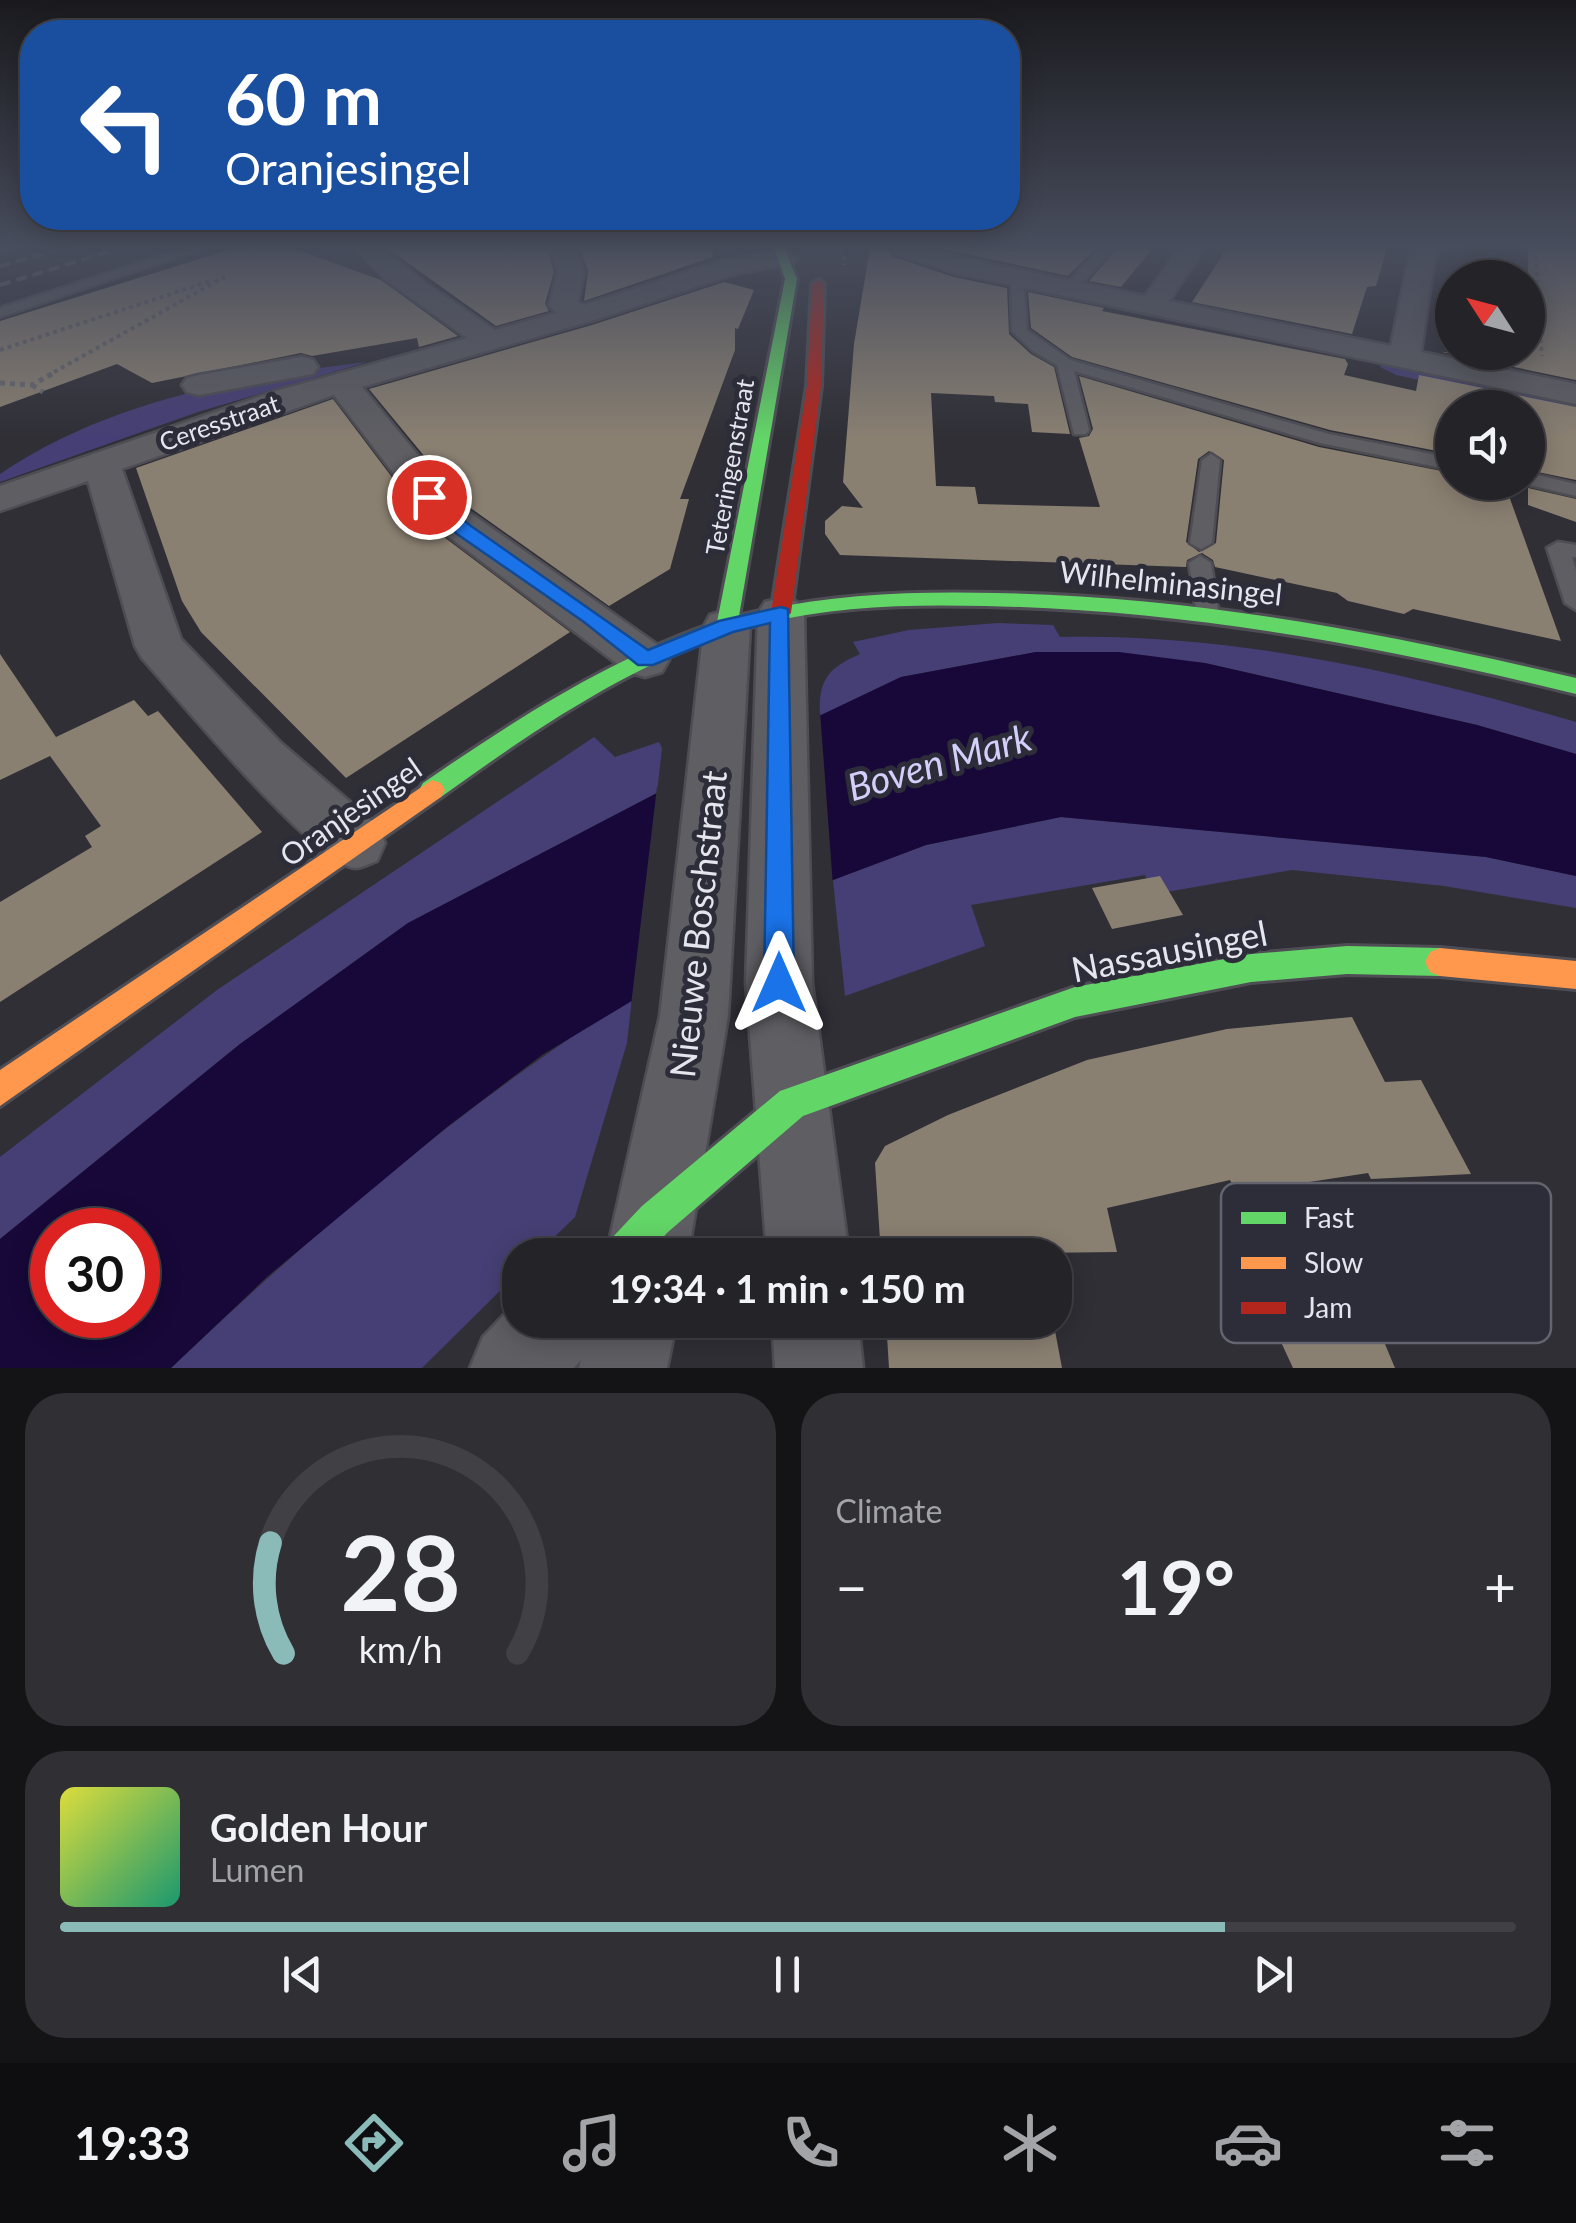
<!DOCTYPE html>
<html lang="en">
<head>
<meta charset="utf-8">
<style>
	body { margin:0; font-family:Lato,sans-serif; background:#302f34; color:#f1f3f6; height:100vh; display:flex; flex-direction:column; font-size:38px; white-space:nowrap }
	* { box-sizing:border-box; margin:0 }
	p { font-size:32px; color:#a3a4a8 }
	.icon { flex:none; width:55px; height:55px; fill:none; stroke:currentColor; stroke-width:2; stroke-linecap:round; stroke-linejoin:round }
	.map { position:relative; height:1368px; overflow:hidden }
	.side { display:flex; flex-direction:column; gap:25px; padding:25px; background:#141316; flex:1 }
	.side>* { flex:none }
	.top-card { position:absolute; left:20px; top:20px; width:1000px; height:210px; border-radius:40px; box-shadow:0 5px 25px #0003,0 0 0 2px #414045; background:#1a4fa0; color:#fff; overflow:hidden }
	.needle { width:65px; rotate:306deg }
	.tools { position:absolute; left:1435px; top:260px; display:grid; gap:20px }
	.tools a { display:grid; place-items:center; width:110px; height:110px; border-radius:50%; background:#242328; box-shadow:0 5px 25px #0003,0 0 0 2px #414045; font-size:50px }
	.speed { position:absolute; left:30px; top:1208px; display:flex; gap:20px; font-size:50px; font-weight:700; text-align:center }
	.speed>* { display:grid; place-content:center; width:130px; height:130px; border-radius:50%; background:#242328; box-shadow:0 5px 25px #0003,0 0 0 2px #414045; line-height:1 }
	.speed .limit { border:15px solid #d22; background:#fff; color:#111 }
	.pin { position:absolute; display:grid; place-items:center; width:85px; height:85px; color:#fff; margin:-42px; border:5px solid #fff; border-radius:50%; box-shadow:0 2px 10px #0007 }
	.me { position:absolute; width:110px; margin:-55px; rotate:0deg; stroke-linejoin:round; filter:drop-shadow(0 0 8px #0008) }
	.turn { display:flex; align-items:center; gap:35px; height:210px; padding:0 40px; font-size:45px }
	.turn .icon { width:130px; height:130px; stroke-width:2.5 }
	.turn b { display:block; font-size:70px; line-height:85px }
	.big { font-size:75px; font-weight:700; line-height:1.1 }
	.side .widget { flex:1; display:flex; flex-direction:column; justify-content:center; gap:15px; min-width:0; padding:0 35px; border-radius:40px; background:#302f34 }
	.side .dial { align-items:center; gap:0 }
	.dial svg { height:260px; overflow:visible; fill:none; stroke:#414045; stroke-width:7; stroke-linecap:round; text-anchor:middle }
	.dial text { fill:#f1f3f6; stroke:none }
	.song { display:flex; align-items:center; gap:30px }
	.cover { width:120px; height:120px; border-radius:15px; background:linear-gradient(135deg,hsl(60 70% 55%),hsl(160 70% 35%)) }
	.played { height:10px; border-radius:5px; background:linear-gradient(90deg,#8bbbb9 80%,#414045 80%) }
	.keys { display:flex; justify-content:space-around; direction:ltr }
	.heat { display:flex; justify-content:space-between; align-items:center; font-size:55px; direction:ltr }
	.side .tiles { flex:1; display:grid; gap:25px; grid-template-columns:1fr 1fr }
	.widget:last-child { grid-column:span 2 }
	.trip { position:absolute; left:502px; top:1238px; width:570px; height:100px; border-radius:40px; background:#242328; box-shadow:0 5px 25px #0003,0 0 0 2px #414045; font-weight:700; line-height:100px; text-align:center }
	.tab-bar { display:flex; height:160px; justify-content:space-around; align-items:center; background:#0e0e10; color:#a3a4a8 }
	.tab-bar .icon { width:70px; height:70px }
	.tab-bar .on { color:#8bbbb9 }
	.tab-bar b { font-size:45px; color:#f1f3f6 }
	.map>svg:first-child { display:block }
	.green { fill:#463f75 }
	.water { fill:#170839; fill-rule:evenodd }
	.pier { fill:#302f36 }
	.building { fill:#8a8072; fill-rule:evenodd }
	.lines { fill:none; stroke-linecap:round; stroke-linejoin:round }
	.lane-casing { stroke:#4e4d54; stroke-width:5 }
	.street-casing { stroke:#4e4d54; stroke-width:5 }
	.fast-casing { stroke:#4e4d54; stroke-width:6 }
	.slow-casing { stroke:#4e4d54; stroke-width:6 }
	.jam-casing { stroke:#4e4d54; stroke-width:6 }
	.path-far1 { stroke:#68686d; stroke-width:4; stroke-dasharray:4 4; stroke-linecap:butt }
	.path { stroke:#68686d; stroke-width:5; stroke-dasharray:5 5; stroke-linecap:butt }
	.lane { fill:#5e5e63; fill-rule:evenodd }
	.street { fill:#5e5e63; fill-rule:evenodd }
	.fast { fill:#63d668; fill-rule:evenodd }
	.slow { fill:#ff974d; fill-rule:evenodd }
	.jam { fill:#b3261e; fill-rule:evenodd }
	.rail { stroke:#66656b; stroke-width:4; stroke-dasharray:11 6; stroke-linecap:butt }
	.route { fill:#1a73e8; stroke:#114b97; stroke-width:2.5 }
	.labels { text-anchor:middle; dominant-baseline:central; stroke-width:10; stroke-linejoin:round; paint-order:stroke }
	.far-street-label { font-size:25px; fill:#e5e5ee; stroke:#2d2c39 }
	.street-label { font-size:30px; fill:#e5e5ee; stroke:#2d2c39 }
	.near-street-label { font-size:35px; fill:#e5e5ee; stroke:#2d2c39 }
	.near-water-label { font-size:38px; font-style:italic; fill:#d2d0fb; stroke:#2d2c39 }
	.key { fill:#2d2c39; stroke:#64646f; stroke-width:2.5 }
	.key-label { font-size:28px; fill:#e5e5ee }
</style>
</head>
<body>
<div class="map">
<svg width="1576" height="1368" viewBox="0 0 1576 1368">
	<rect width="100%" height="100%" fill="#302f36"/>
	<!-- green -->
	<path class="green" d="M1383 360 1576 401V413L1396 375 1380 367Z
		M367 362 198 412 0 482V474C108 401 240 377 367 362Z
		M998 623 1053 625 1060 637C1234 633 1409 673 1576 722V754L1477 725 1205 663 1036 652 901 677 820 716C818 680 828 668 860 654L853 642 909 630Z
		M594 737 615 757 659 742 662 748 657 793 408 923 240 1044 0 1239V1157L217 990Z
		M1061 817 1486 857 1576 876V908L1444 886 1292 870 1155 894 1145 875 971 905 985 946 845 996 833 880 926 845Z
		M632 998 627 1043 575 1217 536 1255H520V1271L422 1368H171C314 1232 464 1103 632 998Z"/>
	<!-- water -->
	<path class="water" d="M1036 652H1119L1205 663 1477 725 1576 754V876L1486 857 1061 817 926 845 833 880 542 1055 447 1127 268 1276 171 1368H0V1239L240 1044 408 923 657 793 901 677ZM52 1230H138V1315H52Z"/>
	<!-- pier -->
	<path class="pier" d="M820 711 833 886 631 1005 657 787Z"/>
	<!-- building -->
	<path class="building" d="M235 248H292L381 280 458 336 419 347 417 338 312 356 301 353 152 383 117 364 0 407V321Z
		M387 248H547L554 272 545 304 549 311 496 326Z
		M579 248H712L713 257 584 301 588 271Z
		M870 248H887L894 257 954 277 1007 288 1009 334 1031 354 1054 367 1070 434 1032 432 1028 404 995 402 994 396 931 393 936 486 975 487 978 504 1100 507 1079 438 1089 436 1093 429 1079 376 1319 447 1452 473V482H1504L1561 641 1413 609 1404 614 1348 601 1337 593 1215 567 1213 560 1202 553 1187 560 1186 567 840 555 825 534V521L842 506 863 508 843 482 854 344ZM1209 451 1224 460 1216 543 1199 552 1186 542 1198 459Z
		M940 248H1096L1068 276Z
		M1118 248H1153L1121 287 1089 281Z
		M1227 248H1387L1376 286 1367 287 1352 334 1192 302Z
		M1528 248H1576V380L1442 352H1528Z
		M724 282 754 290 738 329 735 328V350L680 499H689L670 569 609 606 462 502 369 389 592 325Z
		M1028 292 1104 308 1102 311 1345 359 1348 364 1344 375 1416 391 1419 375 1576 407V480L1528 470V408H1452V454L1330 430 1072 357 1031 328Z
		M333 399 428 525 570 632 346 778 201 632 182 601 136 468Z
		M1528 488 1576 499V522L1528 505Z
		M0 654 56 737 134 700 148 716 158 711 262 832 0 1002V902L92 847 85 836 101 826 50 756 0 780Z
		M1160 876 1183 915 1112 929 1092 888Z
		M1352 1017 1385 1082 1421 1080 1471 1174 1371 1179 1368 1173 1237 1193 1230 1180 1107 1208 1117 1252 881 1255 875 1163 885 1146 948 1115 1087 1060 1227 1029Z
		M1384 1259 1408 1305 1371 1311 1395 1368H1293L1256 1288Z
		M886 1320H1053L1062 1368H889Z"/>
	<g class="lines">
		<defs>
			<path id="lane" d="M0 248H13L0 254Z
				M186 248H204L0 317V308Z
				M1101 248H1114L1074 292H1064V286Z
				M1011 275 1023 278 1027 330 1070 360 1329 434 1452 458V470L1320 443 1074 371 1089 430 1086 434H1074L1057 365 1033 351 1012 331Z
				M1211 454 1220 460 1212 543 1201 549 1190 543 1202 460Z
				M1528 473 1576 484V496L1521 483 1528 482Z
				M1558 542 1576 545V557H1572L1576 570V610L1565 603 1547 548Z
				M1200 556 1211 563 1218 609 1207 617 1196 609 1189 563Z"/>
			<path id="street" d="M355 248H381L421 280 495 330 556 313 549 305 558 272 550 248H575L584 272 578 302 584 305 721 261 785 250 798 258 794 263 735 274 591 321 362 387 459 505 662 648 669 660 662 672 645 677 628 672 431 523 334 395 122 469 181 639 281 743 377 825 385 843 377 861C371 863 361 868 355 868 316 866 174 694 142 658L135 646 88 481 0 511V486L276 391 467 338 386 280Z
				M891 248H928L961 258 1145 296 1180 248H1205L1169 301 1391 346 1411 248H1436L1421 352 1576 384V404L955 273 895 253Z
				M302 357 313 360 318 367 313 374 199 395 187 392 182 385 187 378 199 375Z
				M781 598 797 602 804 613 812 983 849 1255H767L746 983 758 613 765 602Z
				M727 610 744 615 750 626 728 1016 688 1255H606L660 1016 704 626 710 615Z
				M520 1298V1320H677L667 1368H579L581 1360 574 1368H470L483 1337Z
				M772 1320H858L863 1368H775Z"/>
			<path id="fast" d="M774 248H784L797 279 739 616C823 594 910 591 996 593 1193 596 1385 633 1576 678V694C1381 646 1186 610 985 606 903 604 816 606 737 631 628 665 533 731 441 797L432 800 423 797 419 790 423 783C516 719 609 659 717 622L785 279Z
				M1347 946 1440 948 1450 952 1455 962 1450 972 1440 976 1347 974 1251 982 1075 1017 803 1116 668 1232 646 1255H602L608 1242 642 1206 780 1091 1075 987 1251 954Z"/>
			<path id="slow" d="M432 780 441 783 445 790 441 797 0 1106V1070Z
				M1440 948 1576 961V989L1440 976 1430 972 1425 962 1430 952Z"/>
			<path id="jam" d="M818 280 824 284 821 386 791 613 781 620 771 613 807 386 812 284Z"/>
		</defs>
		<!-- lane casing -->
		<use href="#lane" class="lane-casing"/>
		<!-- street casing -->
		<use href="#street" class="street-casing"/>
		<!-- fast casing -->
		<use href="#fast" class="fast-casing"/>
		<!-- slow casing -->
		<use href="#slow" class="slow-casing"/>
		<!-- jam casing -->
		<use href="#jam" class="jam-casing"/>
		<!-- path-far1 -->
		<path class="path-far1" d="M842 248 845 265
			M1536 248 1537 282
			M1538 307 1542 356
			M0 350 213 280
			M47 376 228 275"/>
		<!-- path -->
		<path class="path" d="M0 383 32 385 52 374
			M32 385 43 392"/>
		<!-- lane -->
		<use href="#lane" class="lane"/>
		<!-- street -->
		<use href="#street" class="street"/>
		<!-- fast -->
		<use href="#fast" class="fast"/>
		<!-- slow -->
		<use href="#slow" class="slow"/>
		<!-- jam -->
		<use href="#jam" class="jam"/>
		<!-- rail -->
		<path class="rail" d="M0 266 64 248
			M0 285 121 248"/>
	</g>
	<!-- sky -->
	<linearGradient id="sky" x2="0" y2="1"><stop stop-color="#1a1a1e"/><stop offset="0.56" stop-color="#484d5d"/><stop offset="1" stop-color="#484d5d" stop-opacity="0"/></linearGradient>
	<rect width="1576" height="439" fill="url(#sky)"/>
	<!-- route -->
	<path class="route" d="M429 492 471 526 648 650 719 621 781 607 788 609 794 983 790 993 779 997 768 993 764 983 770 623 733 632 653 665H638L584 622 457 534 420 497Z"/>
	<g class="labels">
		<!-- far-street labels -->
		<g class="far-street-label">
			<text transform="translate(219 422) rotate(-19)">Ceresstraat</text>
			<text transform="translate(729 467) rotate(-80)">Teteringenstraat</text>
		</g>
		<!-- street labels -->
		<g class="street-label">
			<text transform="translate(1171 582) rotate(6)">Wilhelminasingel</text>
			<text transform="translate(350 811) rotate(-35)">Oranjesingel</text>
		</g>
		<!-- near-street labels -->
		<g class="near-street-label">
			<text transform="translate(697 924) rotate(-84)">Nieuwe Boschstraat</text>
			<text transform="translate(1169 950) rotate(-11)">Nassausingel</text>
		</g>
		<!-- near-water labels -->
		<g class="near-water-label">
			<text transform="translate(939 761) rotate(-16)">Boven Mark</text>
		</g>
	</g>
	<!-- legend -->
	<rect x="1221" y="1183" width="330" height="160" rx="15" class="key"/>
	<rect x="1241" y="1212" width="45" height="12" fill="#63d668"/>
	<rect x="1241" y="1257" width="45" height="12" fill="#ff974d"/>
	<rect x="1241" y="1302" width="45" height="12" fill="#b3261e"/>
	<g class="key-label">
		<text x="1304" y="1228">Fast</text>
		<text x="1304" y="1273">Slow</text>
		<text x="1304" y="1318">Jam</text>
	</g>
</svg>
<div class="tools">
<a><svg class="needle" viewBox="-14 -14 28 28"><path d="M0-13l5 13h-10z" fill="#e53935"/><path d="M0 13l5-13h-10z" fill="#a3a4a8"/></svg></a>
<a><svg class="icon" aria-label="sound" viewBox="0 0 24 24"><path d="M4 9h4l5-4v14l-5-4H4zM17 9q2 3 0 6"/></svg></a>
</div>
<div class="speed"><div class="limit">30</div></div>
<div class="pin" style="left:429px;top:497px;background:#d93025"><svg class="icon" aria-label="arrive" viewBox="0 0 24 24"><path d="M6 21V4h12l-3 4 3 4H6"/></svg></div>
<svg class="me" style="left:779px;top:983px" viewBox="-20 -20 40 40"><path d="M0-17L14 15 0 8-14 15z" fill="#1a73e8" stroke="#fff" stroke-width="4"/></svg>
<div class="trip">19:34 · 1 min · 150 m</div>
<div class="top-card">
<div class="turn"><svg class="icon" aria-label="left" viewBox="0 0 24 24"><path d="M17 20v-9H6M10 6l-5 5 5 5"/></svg><div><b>60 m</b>Oranjesingel</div></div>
</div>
</div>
<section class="side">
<div class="tiles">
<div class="widget dial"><svg viewBox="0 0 100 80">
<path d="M14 69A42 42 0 1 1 86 69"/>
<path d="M14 69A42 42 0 0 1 10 35" stroke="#8bbbb9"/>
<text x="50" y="56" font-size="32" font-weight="700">28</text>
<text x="50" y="72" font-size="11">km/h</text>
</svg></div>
<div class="widget"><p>Climate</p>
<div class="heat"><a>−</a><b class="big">19°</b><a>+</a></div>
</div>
<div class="widget">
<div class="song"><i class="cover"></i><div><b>Golden Hour</b><p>Lumen</p></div></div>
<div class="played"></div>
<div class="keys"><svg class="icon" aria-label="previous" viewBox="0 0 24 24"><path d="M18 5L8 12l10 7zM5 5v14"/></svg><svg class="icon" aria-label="pause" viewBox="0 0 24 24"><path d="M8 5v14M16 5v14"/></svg><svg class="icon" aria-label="next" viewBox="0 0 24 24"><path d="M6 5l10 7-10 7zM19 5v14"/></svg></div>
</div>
</div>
</section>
<nav class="tab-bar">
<b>19:33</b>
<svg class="icon on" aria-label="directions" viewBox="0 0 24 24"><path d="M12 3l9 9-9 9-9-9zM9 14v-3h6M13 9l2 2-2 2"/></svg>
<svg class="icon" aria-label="music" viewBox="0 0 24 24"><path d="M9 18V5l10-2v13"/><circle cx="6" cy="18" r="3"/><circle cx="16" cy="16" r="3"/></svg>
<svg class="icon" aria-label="phone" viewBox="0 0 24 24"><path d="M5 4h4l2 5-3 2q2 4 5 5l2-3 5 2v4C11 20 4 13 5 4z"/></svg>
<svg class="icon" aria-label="climate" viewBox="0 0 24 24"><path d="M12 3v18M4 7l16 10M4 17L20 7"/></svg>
<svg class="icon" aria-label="car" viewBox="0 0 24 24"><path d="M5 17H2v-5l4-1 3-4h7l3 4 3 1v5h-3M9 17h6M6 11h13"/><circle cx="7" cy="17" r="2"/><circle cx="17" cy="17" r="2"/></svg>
<svg class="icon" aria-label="filters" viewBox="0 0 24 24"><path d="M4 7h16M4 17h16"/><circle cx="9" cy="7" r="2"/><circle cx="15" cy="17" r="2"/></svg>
</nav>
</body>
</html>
